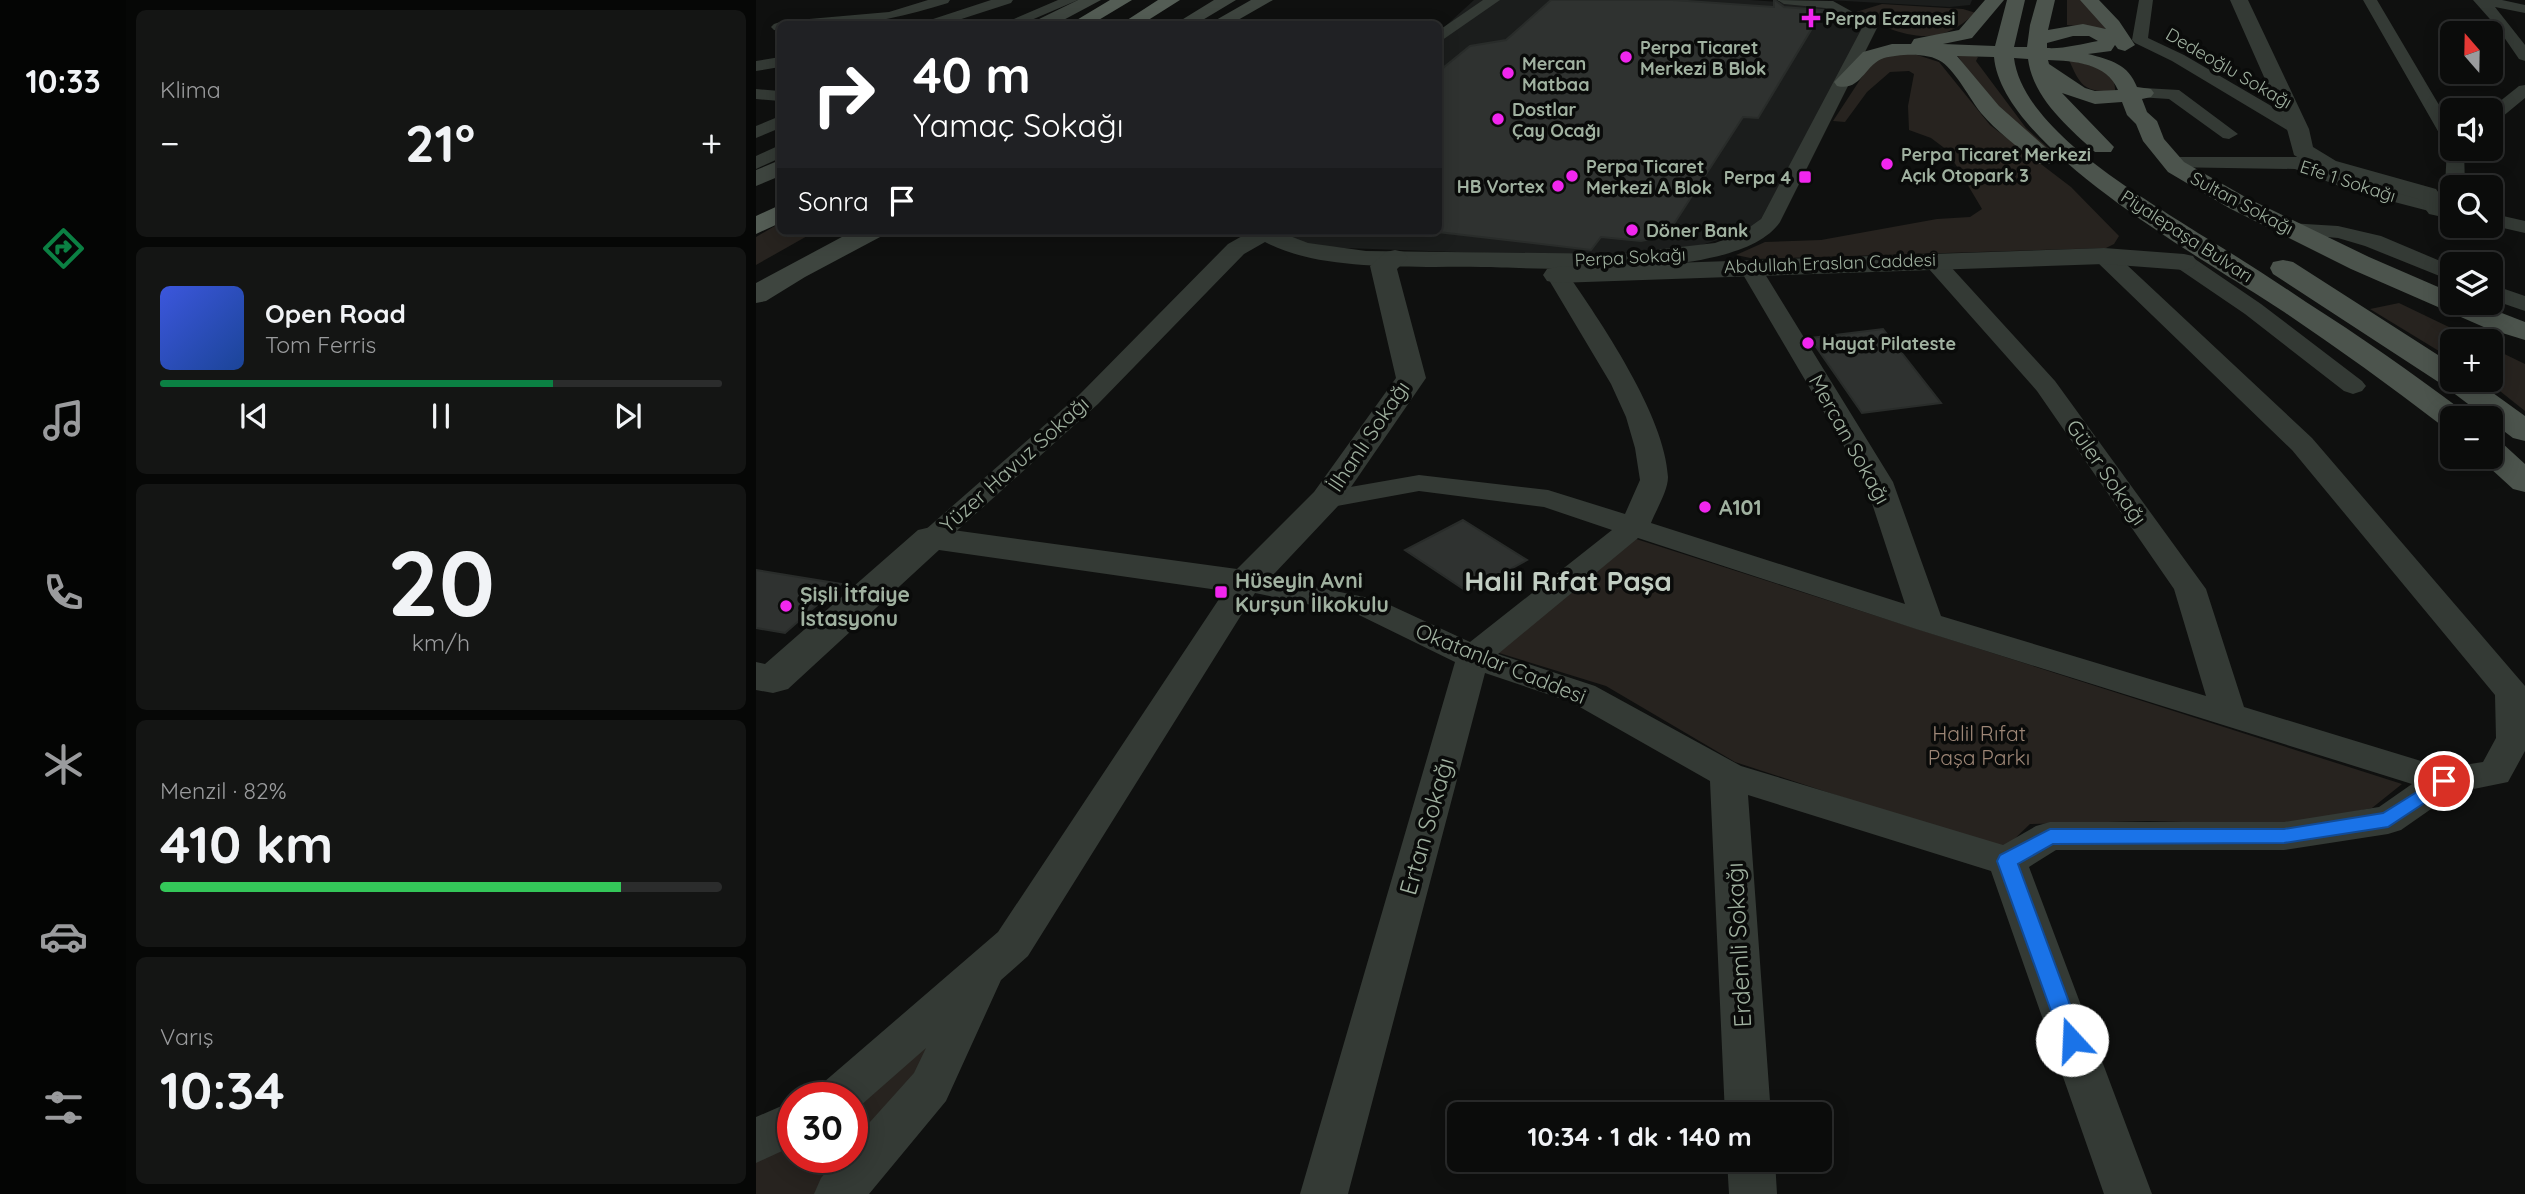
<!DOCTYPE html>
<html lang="tr">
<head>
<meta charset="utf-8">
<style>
	body { margin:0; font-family:Quicksand,sans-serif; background:#141514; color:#f1f3f6; height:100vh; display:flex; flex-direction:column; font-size:26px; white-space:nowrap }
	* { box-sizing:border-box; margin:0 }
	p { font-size:23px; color:#9a9b9d }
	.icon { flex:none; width:38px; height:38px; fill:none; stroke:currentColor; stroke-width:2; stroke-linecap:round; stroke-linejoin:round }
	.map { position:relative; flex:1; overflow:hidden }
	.drawer { display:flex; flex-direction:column; gap:10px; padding:10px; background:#060706; width:630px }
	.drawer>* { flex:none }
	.hud { position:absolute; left:21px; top:21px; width:665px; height:214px; border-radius:10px; box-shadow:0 4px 18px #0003,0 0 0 2px #2b2c2c; background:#202124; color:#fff; overflow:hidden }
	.needle { width:46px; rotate:340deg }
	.fabs { position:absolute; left:1684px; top:21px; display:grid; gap:14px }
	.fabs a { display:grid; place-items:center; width:63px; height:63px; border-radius:10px; background:#0b0c0b; box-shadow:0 4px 18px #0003,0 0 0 2px #2b2c2c; font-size:35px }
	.speed { position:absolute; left:21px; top:1082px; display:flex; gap:14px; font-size:35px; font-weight:700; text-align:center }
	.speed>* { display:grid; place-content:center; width:91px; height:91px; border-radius:50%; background:#0b0c0b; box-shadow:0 4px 18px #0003,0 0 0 2px #2b2c2c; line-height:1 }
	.speed .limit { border:10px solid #d22; background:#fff; color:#111 }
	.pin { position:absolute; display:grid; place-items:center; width:60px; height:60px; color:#fff; margin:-30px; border:4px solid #fff; border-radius:50%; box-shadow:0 2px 7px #0007 }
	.me { position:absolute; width:77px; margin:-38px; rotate:340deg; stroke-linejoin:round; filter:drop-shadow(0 0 5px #0008) }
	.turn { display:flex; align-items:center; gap:24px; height:147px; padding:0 21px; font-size:32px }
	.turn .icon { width:91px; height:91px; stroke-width:2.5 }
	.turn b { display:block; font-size:49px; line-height:60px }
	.then { display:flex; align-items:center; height:66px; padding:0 21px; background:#0003; gap:14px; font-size:26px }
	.big { font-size:52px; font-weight:700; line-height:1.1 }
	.drawer .card { flex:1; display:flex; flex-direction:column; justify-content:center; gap:10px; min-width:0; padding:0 24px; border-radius:10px; background:#141514 }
	.drawer .dial { align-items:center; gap:0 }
	.dial b { font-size:91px; line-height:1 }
	.song { display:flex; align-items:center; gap:21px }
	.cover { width:84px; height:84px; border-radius:10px; background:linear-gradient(135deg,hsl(230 70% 55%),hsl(220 70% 35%)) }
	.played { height:7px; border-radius:4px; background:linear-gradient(90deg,#0b8043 70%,#2b2c2c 70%) }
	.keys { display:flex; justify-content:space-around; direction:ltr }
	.heat { display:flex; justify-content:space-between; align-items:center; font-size:38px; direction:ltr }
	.charge { height:10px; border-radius:5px; background:linear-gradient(90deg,#34c759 82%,#2b2c2c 0) }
	.trip { position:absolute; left:691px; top:1102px; width:385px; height:70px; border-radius:10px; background:#0b0c0b; box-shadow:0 4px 18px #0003,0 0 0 2px #2b2c2c; font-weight:700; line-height:70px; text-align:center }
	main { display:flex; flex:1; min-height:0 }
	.menu { display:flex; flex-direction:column; width:126px; justify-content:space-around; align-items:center; background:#040504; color:#9a9b9d }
	.menu .icon { width:49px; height:49px }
	.menu .selected { color:#0b8043 }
	.menu b { font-size:32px; color:#f1f3f6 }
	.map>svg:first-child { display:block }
	.built { fill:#1b1d1c }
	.green { fill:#27231f }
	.building { fill:#2f3230; stroke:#292c2a; stroke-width:2 }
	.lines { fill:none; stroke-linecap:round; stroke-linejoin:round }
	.minor { fill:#343a35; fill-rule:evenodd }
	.tertiary { fill:#343a35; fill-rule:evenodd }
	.secondary { fill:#3e453f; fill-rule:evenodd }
	.primary { fill:#4c544d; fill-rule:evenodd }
	.trunk { fill:#545d55; fill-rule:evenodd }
	.route { fill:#1a73e8; stroke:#114b97; stroke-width:2 }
	.poi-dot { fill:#f126ee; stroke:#0a0b0a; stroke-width:2.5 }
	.labels { text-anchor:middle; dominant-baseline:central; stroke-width:7; stroke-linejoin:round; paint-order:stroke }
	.far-poi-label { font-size:18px; font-weight:bold; fill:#a0b1a0; stroke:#0a0b0a; text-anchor:start }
	.far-street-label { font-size:18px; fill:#a0b1a0; stroke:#0a0b0a }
	.street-label { font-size:21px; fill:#a0b1a0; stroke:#0a0b0a }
	.poi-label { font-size:21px; font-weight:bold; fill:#a0b1a0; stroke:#0a0b0a; text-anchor:start }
	.park-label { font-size:21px; fill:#9d8676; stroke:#0a0b0a }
	.near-street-label { font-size:24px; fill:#a0b1a0; stroke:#0a0b0a }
	.district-label { font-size:28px; font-weight:bold; fill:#c1cdc2; stroke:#0a0b0a }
</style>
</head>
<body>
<main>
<nav class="menu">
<b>10:33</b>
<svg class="icon selected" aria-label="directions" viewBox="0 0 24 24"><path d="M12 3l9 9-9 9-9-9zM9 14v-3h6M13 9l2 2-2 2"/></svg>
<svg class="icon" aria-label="music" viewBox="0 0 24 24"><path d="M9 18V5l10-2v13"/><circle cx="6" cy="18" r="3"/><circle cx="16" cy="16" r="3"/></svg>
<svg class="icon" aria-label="phone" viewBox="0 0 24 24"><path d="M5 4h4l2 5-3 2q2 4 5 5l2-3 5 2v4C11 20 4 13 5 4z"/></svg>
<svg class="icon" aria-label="climate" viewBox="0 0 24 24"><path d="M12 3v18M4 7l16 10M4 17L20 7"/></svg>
<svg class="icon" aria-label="car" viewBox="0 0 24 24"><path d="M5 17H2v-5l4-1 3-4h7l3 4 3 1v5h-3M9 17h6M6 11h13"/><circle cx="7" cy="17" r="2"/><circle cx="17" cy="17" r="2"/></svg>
<svg class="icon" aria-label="filters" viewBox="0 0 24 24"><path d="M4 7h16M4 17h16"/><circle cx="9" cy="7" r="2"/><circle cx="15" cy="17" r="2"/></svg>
</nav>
<section class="drawer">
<div class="card"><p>Klima</p>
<div class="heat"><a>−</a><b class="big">21°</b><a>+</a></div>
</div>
<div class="card">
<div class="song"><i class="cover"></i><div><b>Open Road</b><p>Tom Ferris</p></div></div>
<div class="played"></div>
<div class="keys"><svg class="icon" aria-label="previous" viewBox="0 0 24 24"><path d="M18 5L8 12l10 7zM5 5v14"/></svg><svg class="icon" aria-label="pause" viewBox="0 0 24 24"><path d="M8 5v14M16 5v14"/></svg><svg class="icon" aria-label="next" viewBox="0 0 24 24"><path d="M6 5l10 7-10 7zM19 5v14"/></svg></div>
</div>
<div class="card dial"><b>20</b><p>km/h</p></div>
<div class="card"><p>Menzil · 82%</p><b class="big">410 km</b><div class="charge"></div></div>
<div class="card"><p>Varış</p><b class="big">10:34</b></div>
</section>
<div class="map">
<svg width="1769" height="1194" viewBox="0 0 1769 1194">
	<rect width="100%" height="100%" fill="#0f100f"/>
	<!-- built -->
	<path class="built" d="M718 0H994L1067 5 1109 28 1000 228 920 253 868 258 560 247 513 231H682L683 32Z
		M1072 0H1216L1214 5 1194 7Z"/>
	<!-- green -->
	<path class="green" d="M1311 0H1325L1351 29 1311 25Z
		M1126 4 1207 9 1220 13C1211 20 1202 28 1191 32 1163 44 1124 27 1100 12Z
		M1155 53 1183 62 1234 125 1315 187 1363 236 1358 244 1350 248 999 259 980 255 1009 242 1065 240 1181 219 1214 217 1226 209 1191 150 1175 138 1153 130 1152 106 1158 74 1153 71 1134 72 1111 92 1089 122 1077 121 1115 63 1126 57Z
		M1216 54 1222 57 1220 61 1270 128 1300 155C1278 156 1215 76 1201 55Z
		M1313 60C1330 65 1361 68 1359 91 1328 92 1325 87 1313 60Z
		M24 223V231H60L0 265V237Z
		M1643 303 1722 341H1696V359L1614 309Z
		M1734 347 1769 364V411L1730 380H1734Z
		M877 538 1646 784 1616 808 1530 825 1392 821 1274 824 1247 850 979 762 850 686 740 652Z
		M186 1028 150 1089 96 1153V1103Z
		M37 1138V1157H93L62 1194H0V1157Z"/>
	<!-- building -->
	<path class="building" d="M795 0H917L1018 7V0H1019L1028 7 1067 10 1002 118 987 117 910 236 885 241 845 237 835 250 682 232V72L714 46 750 40Z
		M1127 329 1185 403 1106 413 1054 338Z
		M707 520 771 560 712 592 649 550Z
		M0 570 85 584 29 633 0 628Z"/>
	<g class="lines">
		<!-- minor -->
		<path class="minor" d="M172 0H194L192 3C143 18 97 29 45 24L53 19 133 12Z
			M235 0H257L255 3 190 24H168L171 21Z
			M302 0H322L266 24H246Z
			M727 0H744L682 43V31Z
			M1021 0 1077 1 1122 26 1024 222C984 281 791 268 725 267 663 266 563 272 509 242L488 254 342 404 186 544 175 547 164 544 160 538 324 394 472 244 495 231H521L552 243 610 251 864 254 959 243 984 234 1005 219 1106 28 1069 8 1028 4Z
			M1383 0H1397L1392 38 1428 55 1548 125 1551 129 1548 133H1536L1416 61 1379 43 1376 40Z
			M1607 0H1621L1696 127V149H1708L1709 187H1696V192L1689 187 1691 147Z
			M1717 0H1746L1769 5V13L1739 7 1769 45V61L1763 59 1741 27Z
			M24 22 30 24H24V31L18 30 15 27 18 24Z
			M24 57V67L0 71V61Z
			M1769 85V98L1740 122 1734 123 1733 110 1763 86Z
			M1388 88 1423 90 1482 134 1473 139 1467 138 1413 99 1382 97 1379 93Z
			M0 89 24 91V101L0 99Z
			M24 116V128L0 138V126Z
			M24 145V158L0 169V156Z
			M1416 157H1542L1610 183 1696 205V217L1596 191 1539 169 1409 167 1406 163Z
			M1734 213 1769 221V233L1734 225Z
			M1533 223 1582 226 1625 236 1696 266V281L1609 246 1582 238 1526 233 1523 229 1526 225Z
			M1348 249 1356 251 1556 438 1769 686V751L1752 782 1698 793 1645 830 1632 834 1528 850H1300L1273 867 1396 1194H1348L1235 871 992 795 1015 1115H969L954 781 815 702 729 673 592 1194H544L699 662 603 615 499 593 272 956 245 980 190 1101 113 1194H58L65 1178 83 1157H96V1142L158 1073 170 1048 96 1113V1097H61L68 1082 242 932 479 575 490 573 623 600 714 642 856 530 788 507 663 491 570 508 560 505 556 499 560 493 663 475 792 490 869 514 884 480 879 448 870 417 855 384 790 275 793 270H809C844 321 909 415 912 477 912 491 900 510 895 523L1149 604 1109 482 982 266 985 261H1001L1137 482 1185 616 1450 696 1418 589 1281 391 1165 260 1168 255H1184L1299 381 1450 589 1488 707 1688 768 1727 762 1740 738 1739 695 1536 450 1340 261 1337 256 1340 251ZM882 538 1160 629 1656 784 1623 807 1528 822H1294L1280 826 1247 845 985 766 839 686 742 654Z
			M1428 255 1436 257 1505 304 1606 381 1610 386 1606 391 1597 394 1588 391 1489 314 1420 267 1417 262 1420 257Z
			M1734 284 1769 296V311L1734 299Z
			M37 1101V1146L0 1163V1117Z
			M971 1160H1019L1021 1194H973Z"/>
		<!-- tertiary -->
		<path class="tertiary" d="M1474 0H1492L1553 129 1557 147 1580 161 1680 189 1694 209 1691 214 1682 216 1673 214 1662 199 1564 171 1538 155 1531 129Z
			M1348 248 1428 254 1437 256 1441 262 1437 268 1428 270 1348 264 801 283 791 281 787 275 791 269 801 267Z
			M639 250 648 252 652 258 641 269 670 378 582 506 503 590 490 594 183 550 32 689 17 693 0 690V662L9 664 162 530 175 527 481 569 558 492 640 378 614 266 630 252Z"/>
		<!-- secondary -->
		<path class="secondary" d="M322 0H345L300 24H278L281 20Z
			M458 0H480L440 24H419Z
			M495 0H517L475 24H453Z
			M24 160V176L0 186V170Z
			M97 231H130L126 236 49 277 10 301 0 303V283Z"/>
		<!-- primary -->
		<path class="primary" d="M1229 0H1248L1216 38 1187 44 1239 46 1251 0H1269L1258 47H1271L1274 25 1281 0H1299L1292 30 1327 24 1350 29 1324 0H1343L1363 21 1379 45 1369 51 1362 49 1359 45 1355 51 1332 54C1355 60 1372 64 1381 87L1395 89 1398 93 1395 97 1386 99 1391 112 1401 121 1408 139 1428 162 1491 198 1613 257 1696 293V303H1720L1769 322V340L1730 328 1595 269 1473 208 1412 172 1387 141 1380 124 1371 115 1366 102 1339 104 1306 93 1358 147 1355 152H1339C1312 127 1277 98 1272 59L1258 58C1267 131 1390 199 1447 236 1482 257 1516 279 1550 302 1604 336 1656 373 1707 411L1712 418H1696V428L1685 425C1633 385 1580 347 1525 310 1452 261 1246 149 1238 57L1201 56 1243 106 1297 154 1301 159 1297 164H1281C1263 147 1241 132 1225 113 1214 99 1200 72 1186 62 1172 52 1144 54 1128 58 1109 64 1105 92 1081 86L1078 82 1107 52 1136 44H1155L1158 39 1203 30ZM1317 36H1333L1342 41C1326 44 1307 49 1291 48V43ZM1292 60C1318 61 1351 63 1362 90L1339 91 1329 88 1293 64Z
			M1527 260 1537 262 1696 364V380H1719L1769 416V441L1757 438 1687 385 1517 274 1514 268 1517 262Z
			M1734 440 1746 443 1769 464V492L1757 489 1722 457H1734Z"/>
		<!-- trunk -->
		<path class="trunk" d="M354 0H376L336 24H314Z
			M402 0H424L386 24H365Z
			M24 205V223L0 234V216Z"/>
	</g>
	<!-- route -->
	<path class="route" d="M1688 775 1694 777 1697 781 1694 786 1632 827 1528 843 1297 844 1262 864 1327 1040 1324 1047 1316 1050 1308 1047 1241 861 1244 855 1294 829H1528L1627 813Z"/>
	<!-- markers -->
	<g class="poi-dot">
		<path d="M1051.5 7.5h7v7h7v7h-7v7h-7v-7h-7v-7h7z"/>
		<circle cx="870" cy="57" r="7"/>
		<circle cx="752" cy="73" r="7"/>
		<circle cx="742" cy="119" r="7"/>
		<circle cx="1131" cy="164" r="7"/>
		<circle cx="816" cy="176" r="7"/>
		<rect x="1042" y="170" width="14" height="14" rx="3.5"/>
		<circle cx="802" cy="186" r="7"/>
		<circle cx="876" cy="230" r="7"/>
		<circle cx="1052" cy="343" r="7"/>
		<circle cx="949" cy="507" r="7"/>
		<rect x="458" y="585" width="14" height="14" rx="3.5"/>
		<circle cx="30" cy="606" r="7"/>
	</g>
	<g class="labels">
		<!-- far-poi labels -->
		<g class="far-poi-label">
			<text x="1069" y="18">Perpa Eczanesi</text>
			<text x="884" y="47">Perpa Ticaret<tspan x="884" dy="21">Merkezi B Blok</tspan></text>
			<text x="766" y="63">Mercan<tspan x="766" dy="21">Matbaa</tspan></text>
			<text x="756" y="109">Dostlar<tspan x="756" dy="21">Çay Ocağı</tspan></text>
			<text x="1145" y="154">Perpa Ticaret Merkezi<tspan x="1145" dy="21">Açık Otopark 3</tspan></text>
			<text x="830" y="166">Perpa Ticaret<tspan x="830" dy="21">Merkezi A Blok</tspan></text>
			<text x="1035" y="177" text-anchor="end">Perpa 4</text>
			<text x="788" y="186" text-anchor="end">HB Vortex</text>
			<text x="890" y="230">Döner Bank</text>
			<text x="1066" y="343">Hayat Pilateste</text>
		</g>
		<!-- far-street labels -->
		<g class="far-street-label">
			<text transform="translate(1473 68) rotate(30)">Dedeoğlu Sokağı</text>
			<text transform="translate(1592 181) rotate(18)">Efe 1 Sokağı</text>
			<text transform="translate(1486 203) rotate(28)">Sultan Sokağı</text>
			<text transform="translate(1431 236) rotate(33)">Piyalepaşa Bulvarı</text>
			<text transform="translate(874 257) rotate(-3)">Perpa Sokağı</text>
			<text transform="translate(1074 263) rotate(-2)">Abdullah Eraslan Caddesi</text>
		</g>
		<!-- street labels -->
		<g class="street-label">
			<text transform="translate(612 436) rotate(-56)">İlhanlı Sokağı</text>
			<text transform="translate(1094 439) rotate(61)">Mercan Sokağı</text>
			<text transform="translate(258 464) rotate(-42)">Yüzer Havuz Sokağı</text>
			<text transform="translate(1351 472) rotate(55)">Güler Sokağı</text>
			<text transform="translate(745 663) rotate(22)">Okatanlar Caddesi</text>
		</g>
		<!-- poi labels -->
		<g class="poi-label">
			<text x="963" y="507">A101</text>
			<text x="479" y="580">Hüseyin Avni<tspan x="479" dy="24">Kurşun İlkokulu</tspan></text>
			<text x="44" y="594">Şişli İtfaiye<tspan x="44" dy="24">İstasyonu</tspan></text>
		</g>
		<!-- park labels -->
		<g class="park-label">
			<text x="1223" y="733">Halil Rıfat<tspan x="1223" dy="24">Paşa Parkı</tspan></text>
		</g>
		<!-- near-street labels -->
		<g class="near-street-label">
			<text transform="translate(670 826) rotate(-74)">Ertan Sokağı</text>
			<text transform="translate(982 945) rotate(-93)">Erdemli Sokağı</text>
		</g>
		<!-- district labels -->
		<g class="district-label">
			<text x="812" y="580">Halil Rıfat Paşa</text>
		</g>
	</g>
</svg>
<div class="fabs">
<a><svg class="needle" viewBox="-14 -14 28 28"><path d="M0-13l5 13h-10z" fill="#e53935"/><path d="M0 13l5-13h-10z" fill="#9a9b9d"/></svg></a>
<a><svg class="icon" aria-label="sound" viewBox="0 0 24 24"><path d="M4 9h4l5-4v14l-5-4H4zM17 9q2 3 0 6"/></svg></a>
<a><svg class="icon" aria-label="search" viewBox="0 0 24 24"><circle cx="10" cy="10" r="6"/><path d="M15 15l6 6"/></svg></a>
<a><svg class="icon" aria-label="layers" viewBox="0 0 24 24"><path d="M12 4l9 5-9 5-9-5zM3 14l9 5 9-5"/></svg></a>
<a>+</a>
<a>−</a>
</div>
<div class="speed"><div class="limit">30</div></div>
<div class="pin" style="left:1688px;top:781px;background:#d93025"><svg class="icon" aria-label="arrive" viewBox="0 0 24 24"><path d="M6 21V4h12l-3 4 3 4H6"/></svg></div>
<svg class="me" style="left:1316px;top:1040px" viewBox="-20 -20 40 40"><circle r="19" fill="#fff"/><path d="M0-13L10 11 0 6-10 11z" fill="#1a73e8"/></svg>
<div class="trip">10:34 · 1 dk · 140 m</div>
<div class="hud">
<div class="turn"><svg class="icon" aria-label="right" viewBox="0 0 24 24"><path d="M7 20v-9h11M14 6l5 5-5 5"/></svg><div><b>40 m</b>Yamaç Sokağı</div></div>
<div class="then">Sonra<svg class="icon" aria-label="arrive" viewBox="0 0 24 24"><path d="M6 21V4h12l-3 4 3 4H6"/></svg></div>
</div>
</div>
</main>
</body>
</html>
